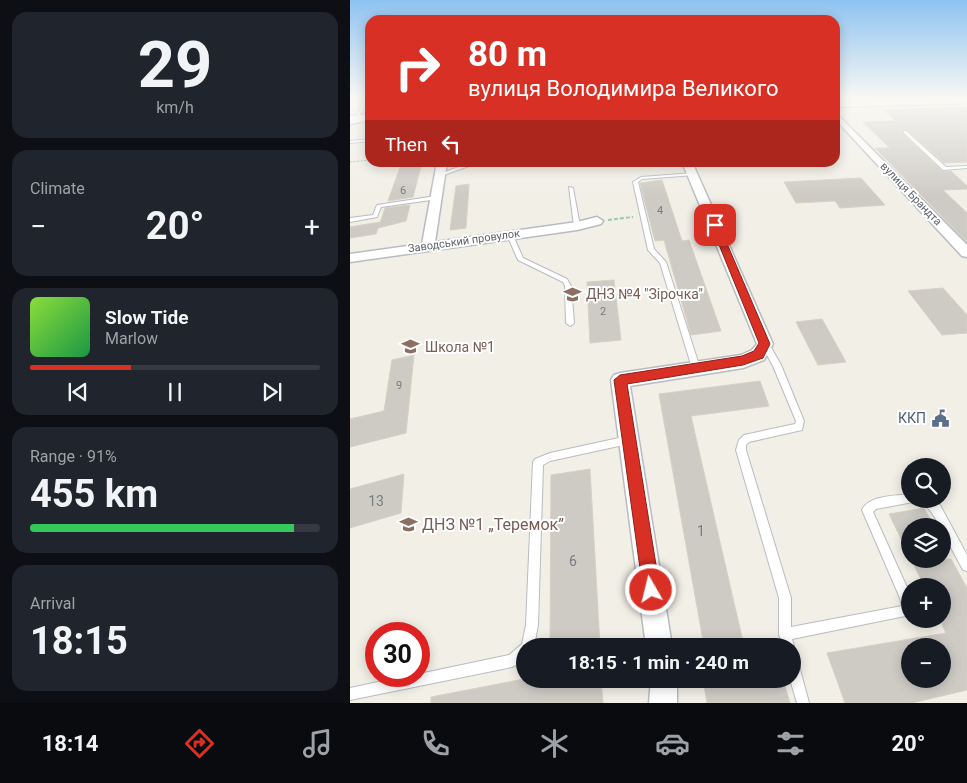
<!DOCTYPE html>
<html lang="en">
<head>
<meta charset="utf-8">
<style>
	body { margin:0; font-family:Roboto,sans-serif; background:#20242c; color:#f1f3f6; height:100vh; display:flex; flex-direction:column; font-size:19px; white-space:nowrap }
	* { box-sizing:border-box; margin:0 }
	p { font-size:16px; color:#9ea1a6 }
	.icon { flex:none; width:28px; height:28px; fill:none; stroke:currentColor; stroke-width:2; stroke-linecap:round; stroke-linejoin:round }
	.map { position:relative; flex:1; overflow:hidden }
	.drawer { display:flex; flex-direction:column; gap:12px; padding:12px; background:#0d0f14; width:350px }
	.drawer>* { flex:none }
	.hud { position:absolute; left:15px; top:15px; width:475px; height:152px; border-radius:15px; box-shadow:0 2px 12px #0003; background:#d93025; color:#fff; overflow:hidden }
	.buttons { position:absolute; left:551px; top:458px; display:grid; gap:10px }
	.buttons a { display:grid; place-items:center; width:50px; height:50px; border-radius:50%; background:#171b24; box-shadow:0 2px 12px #0003; font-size:25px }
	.speed { position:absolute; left:15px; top:622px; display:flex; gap:10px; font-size:25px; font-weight:700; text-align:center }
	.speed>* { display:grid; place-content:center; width:65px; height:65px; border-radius:50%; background:#171b24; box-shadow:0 2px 12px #0003; line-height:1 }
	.speed .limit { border:8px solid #d22; background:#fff; color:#111 }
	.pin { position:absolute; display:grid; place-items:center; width:42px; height:42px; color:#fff; margin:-21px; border-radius:10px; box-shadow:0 2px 8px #0006 }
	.me { position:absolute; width:55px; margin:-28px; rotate:352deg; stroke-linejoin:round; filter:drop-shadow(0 0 4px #0008) }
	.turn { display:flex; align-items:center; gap:18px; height:105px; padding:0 20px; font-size:22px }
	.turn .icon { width:65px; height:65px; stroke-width:2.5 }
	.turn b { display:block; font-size:35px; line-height:42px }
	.then { display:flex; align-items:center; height:48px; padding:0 20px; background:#0003; gap:10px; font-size:19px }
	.big { font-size:38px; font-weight:700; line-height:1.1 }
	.drawer .widget { flex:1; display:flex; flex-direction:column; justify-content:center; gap:8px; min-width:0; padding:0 18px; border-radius:15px; background:#20242c }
	.drawer .dial { align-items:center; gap:0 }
	.dial b { font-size:65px; line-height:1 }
	.song { display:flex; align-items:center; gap:15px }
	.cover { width:60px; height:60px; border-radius:8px; background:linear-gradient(135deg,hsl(90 70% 55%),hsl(140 70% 35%)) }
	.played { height:5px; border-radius:2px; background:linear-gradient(90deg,#d93025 35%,#363941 35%) }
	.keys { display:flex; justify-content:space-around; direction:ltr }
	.heat { display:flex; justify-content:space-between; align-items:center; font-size:28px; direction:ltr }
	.charge { height:8px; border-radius:4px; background:linear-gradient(90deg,#34c759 91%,#363941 0) }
	.trip { position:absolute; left:166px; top:638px; width:285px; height:50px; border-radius:25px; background:#171b24; box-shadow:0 2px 12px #0003; font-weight:700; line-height:50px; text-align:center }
	.dock { display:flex; height:80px; justify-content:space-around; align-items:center; background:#090b0e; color:#9ea1a6 }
	.dock .icon { width:35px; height:35px }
	.dock .active { color:#d93025 }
	.dock b { font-size:22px; color:#f1f3f6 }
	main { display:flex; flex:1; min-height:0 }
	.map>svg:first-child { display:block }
	.building { fill:#cecbc5; stroke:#d7d0c3; fill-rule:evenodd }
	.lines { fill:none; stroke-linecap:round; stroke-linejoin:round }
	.lane-casing { stroke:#b8bcc1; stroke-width:2 }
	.street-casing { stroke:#b8bcc1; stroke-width:3 }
	.secondary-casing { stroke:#b9bdc3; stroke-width:3 }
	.path-far1 { stroke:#97cda7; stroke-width:1; stroke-dasharray:2.5 1; stroke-linecap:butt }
	.path { stroke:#97cda7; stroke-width:2; stroke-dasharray:4 2; stroke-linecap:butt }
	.lane { fill:#fff; fill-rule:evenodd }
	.street { fill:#fff; fill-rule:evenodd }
	.secondary { fill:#fff; fill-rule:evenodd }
	.route { fill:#d93025; stroke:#8d1f18 }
	.labels { text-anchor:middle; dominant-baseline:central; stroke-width:4; stroke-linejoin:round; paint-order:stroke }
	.number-label { font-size:11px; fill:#797c7f }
	.far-street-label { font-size:11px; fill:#5d6268; stroke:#fff }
	.education-label { font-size:14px; fill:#785e54; stroke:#fff; text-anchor:start }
	.service-label { font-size:14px; fill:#4e5e75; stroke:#fff; text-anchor:end }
	.near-number-label { font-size:14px; fill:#797c7f }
	.near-education-label { font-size:16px; fill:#785e54; stroke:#fff; text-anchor:start }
</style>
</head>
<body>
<main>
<section class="drawer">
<div class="widget dial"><b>29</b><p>km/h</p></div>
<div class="widget"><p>Climate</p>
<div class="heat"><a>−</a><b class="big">20°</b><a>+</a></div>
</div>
<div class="widget">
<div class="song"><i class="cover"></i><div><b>Slow Tide</b><p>Marlow</p></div></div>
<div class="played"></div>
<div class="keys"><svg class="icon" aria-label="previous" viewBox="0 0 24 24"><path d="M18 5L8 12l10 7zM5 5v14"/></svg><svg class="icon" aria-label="pause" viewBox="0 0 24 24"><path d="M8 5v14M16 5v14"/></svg><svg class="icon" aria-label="next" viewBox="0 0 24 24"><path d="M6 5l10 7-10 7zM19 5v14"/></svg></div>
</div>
<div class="widget"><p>Range · 91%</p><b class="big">455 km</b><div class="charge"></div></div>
<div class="widget"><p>Arrival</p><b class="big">18:15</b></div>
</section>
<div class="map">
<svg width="617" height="703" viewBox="0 0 617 703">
	<rect width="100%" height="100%" fill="#f1efe6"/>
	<!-- building -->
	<path class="building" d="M617 107V162L594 163 557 130 552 131 553 134 592 171H601L617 186V189L593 190 617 213V242L525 148H540L513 122 546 121 534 110Z
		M52 162H72L63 197 38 201Z
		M511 178 535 205 490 208 485 201 446 203 434 182Z
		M312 180 332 241 339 240 371 331 341 335 314 240 305 241 290 183Z
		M119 184 116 228 100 230 106 186Z
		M60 205 56 221 28 228 26 234 0 238V227L30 222 29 226 35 208Z
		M264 280 271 340 240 343 237 282Z
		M593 288 617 315V333L592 335 558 291Z
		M472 319 496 362 468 365 446 322Z
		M64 355 56 433 0 447V419L34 411 42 360Z
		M410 381 419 406 341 416 394 646H354L309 394Z
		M240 469 250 646H200L201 475Z
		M54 474 51 513 0 528V489Z
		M574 508 584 526H560V557L539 514Z
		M561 559H601L617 588V690L562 703H495L477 653 596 633 592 625V586H574ZM560 646H592V679H560Z
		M174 679H251L253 703H81V697Z
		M353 679H433L440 703H357Z"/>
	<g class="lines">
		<defs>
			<path id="lane" d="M0 98H14L0 100Z
				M14 98H18L8 119 5 120Z
				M554 131H556L596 167 617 166V168L593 170 554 133Z
				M20 139V141L0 143V141Z
				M122 162H130L91 176 87 175Z
				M343 173 345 174V175L292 179 288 182 304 249 316 262 350 368 349 370H343L342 368 310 263 298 250 283 182 291 177Z
				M219 187 223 188 230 226 227 228 224 226Z
				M86 196 89 198 88 199 31 207 27 217 0 222V218L23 215 27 205Z
				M160 233 163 235 173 258 217 279 221 286 224 323 222 325 220 326 216 323 215 286 213 282 168 260 157 235Z
				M415 341 418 342 431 365 454 421 452 430 399 442 396 445V450L441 598V627L552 606 550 598 512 510C519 495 545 496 560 494V499H565L563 502 526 509 523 512 560 594V615L442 639 444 646 442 650V646H432L429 634V598L386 450 389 440 394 435 445 424 446 421 423 366 411 344Z
				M278 436 281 437 282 440 281 443 278 444 200 461 193 465 188 625 184 646H175V657L166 665 162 667 0 700V688L56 676H69V674L159 655 172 644 176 625 183 462 185 459 200 453Z
				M571 499H583L590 505 617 555V571L613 570 592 531V526H590L582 513 573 502Z
				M442 656 446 658 448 662 459 703H447L440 679H442Z"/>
			<path id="street" d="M485 112 617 245V257L612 256 485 119Z
				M87 162H97L85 242 227 222 247 217 253 221 251 224 227 230 0 262V254L72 244Z
				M332 162H342L423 344 414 360 393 368 280 386 322 646H296L261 380 264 375 270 373 391 355 402 350 407 344Z
				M301 679H327V703H299Z"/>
			<path id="secondary" d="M617 98V103L485 107V101Z
				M20 114V120L0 124V116Z"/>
		</defs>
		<!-- lane casing -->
		<use href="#lane" class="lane-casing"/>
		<!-- street casing -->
		<use href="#street" class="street-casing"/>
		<!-- secondary casing -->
		<use href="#secondary" class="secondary-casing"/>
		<!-- path-far1 -->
		<path class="path-far1" d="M0 162 20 160"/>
		<!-- path -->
		<path class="path" d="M258 220 283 217"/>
		<!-- lane -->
		<use href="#lane" class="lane"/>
		<!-- street -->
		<use href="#street" class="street"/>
		<!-- secondary -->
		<use href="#secondary" class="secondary"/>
	</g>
	<!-- sky -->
	<linearGradient id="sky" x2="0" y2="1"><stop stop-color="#8ec3f1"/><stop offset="0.5" stop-color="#f9f8f4"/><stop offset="1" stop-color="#f9f8f4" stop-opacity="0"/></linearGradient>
	<rect width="617" height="196" fill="url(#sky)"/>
	<!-- route -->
	<path class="route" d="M365 222 369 225 420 344 413 358 393 365 277 384 310 590 307 596 301 598 295 596 293 590 264 380 270 375 392 356 404 351 409 343 361 225Z"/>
	<!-- icons -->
	<defs>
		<symbol id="school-bare" viewBox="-9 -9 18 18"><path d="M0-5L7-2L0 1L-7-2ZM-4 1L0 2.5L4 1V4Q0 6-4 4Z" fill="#8d6e63" stroke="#fff" stroke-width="2.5" paint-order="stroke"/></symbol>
		<symbol id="civic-bare" viewBox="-9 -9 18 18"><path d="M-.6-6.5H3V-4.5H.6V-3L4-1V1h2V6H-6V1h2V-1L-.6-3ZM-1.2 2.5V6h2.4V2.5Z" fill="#5c6f8a" stroke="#fff" stroke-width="2.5" paint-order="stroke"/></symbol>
	</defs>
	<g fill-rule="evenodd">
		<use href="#school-bare" x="210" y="282" width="25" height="25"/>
		<use href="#school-bare" x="48" y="334" width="25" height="25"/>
		<use href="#civic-bare" x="578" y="406" width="25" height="25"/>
		<use href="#school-bare" x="46" y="512" width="25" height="25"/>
	</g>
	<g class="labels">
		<!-- number labels -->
		<g class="number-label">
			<text x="53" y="190">6</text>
			<text x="310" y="210">4</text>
			<text x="253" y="311">2</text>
			<text x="49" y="385">9</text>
		</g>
		<!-- far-street labels -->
		<g class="far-street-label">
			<text transform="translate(561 194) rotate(46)">вулиця Брандта</text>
			<text transform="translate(114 241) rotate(-8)">Заводський провулок</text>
		</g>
		<!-- education labels -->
		<g class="education-label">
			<text x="236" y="294">ДНЗ №4 "Зірочка"</text>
			<text x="75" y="347">Школа №1</text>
		</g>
		<!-- service labels -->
		<g class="service-label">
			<text x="576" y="418">ККП</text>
		</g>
		<!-- near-number labels -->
		<g class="near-number-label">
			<text x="26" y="501">13</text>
			<text x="351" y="531">1</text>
			<text x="223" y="561">6</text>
		</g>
		<!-- near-education labels -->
		<g class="near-education-label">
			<text x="72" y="524">ДНЗ №1 „Теремок”</text>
		</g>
	</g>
</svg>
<div class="buttons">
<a><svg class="icon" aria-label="search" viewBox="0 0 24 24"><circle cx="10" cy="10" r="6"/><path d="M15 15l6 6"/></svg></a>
<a><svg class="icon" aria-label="layers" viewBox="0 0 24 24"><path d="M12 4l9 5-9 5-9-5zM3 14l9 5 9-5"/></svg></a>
<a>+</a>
<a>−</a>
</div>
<div class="speed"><div class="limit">30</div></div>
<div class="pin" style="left:365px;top:225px;background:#d93025"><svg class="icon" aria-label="arrive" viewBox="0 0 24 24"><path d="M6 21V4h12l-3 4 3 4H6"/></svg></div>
<svg class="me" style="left:301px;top:590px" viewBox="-20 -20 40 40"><circle r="17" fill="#d93025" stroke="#fff" stroke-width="3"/><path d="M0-11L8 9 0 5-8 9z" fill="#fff"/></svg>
<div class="trip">18:15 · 1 min · 240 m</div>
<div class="hud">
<div class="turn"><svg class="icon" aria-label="right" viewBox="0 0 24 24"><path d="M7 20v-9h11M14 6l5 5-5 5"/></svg><div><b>80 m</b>вулиця Володимира Великого</div></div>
<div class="then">Then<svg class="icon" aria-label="left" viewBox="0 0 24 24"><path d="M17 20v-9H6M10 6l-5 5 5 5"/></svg></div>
</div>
</div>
</main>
<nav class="dock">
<b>18:14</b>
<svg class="icon active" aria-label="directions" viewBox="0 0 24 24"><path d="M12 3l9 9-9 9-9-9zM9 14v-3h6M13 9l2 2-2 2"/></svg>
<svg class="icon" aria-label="music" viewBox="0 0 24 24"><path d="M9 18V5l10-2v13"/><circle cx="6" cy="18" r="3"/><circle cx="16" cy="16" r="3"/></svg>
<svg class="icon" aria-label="phone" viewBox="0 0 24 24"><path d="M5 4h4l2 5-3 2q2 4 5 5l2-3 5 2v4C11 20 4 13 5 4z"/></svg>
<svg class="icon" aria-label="climate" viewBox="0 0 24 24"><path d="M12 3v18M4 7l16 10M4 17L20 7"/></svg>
<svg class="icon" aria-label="car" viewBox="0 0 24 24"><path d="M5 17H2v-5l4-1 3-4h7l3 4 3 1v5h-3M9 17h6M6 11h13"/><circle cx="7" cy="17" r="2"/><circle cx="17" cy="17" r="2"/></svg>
<svg class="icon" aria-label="filters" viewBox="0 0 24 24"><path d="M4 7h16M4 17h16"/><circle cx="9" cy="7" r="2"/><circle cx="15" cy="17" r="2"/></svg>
<b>20°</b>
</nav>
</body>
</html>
